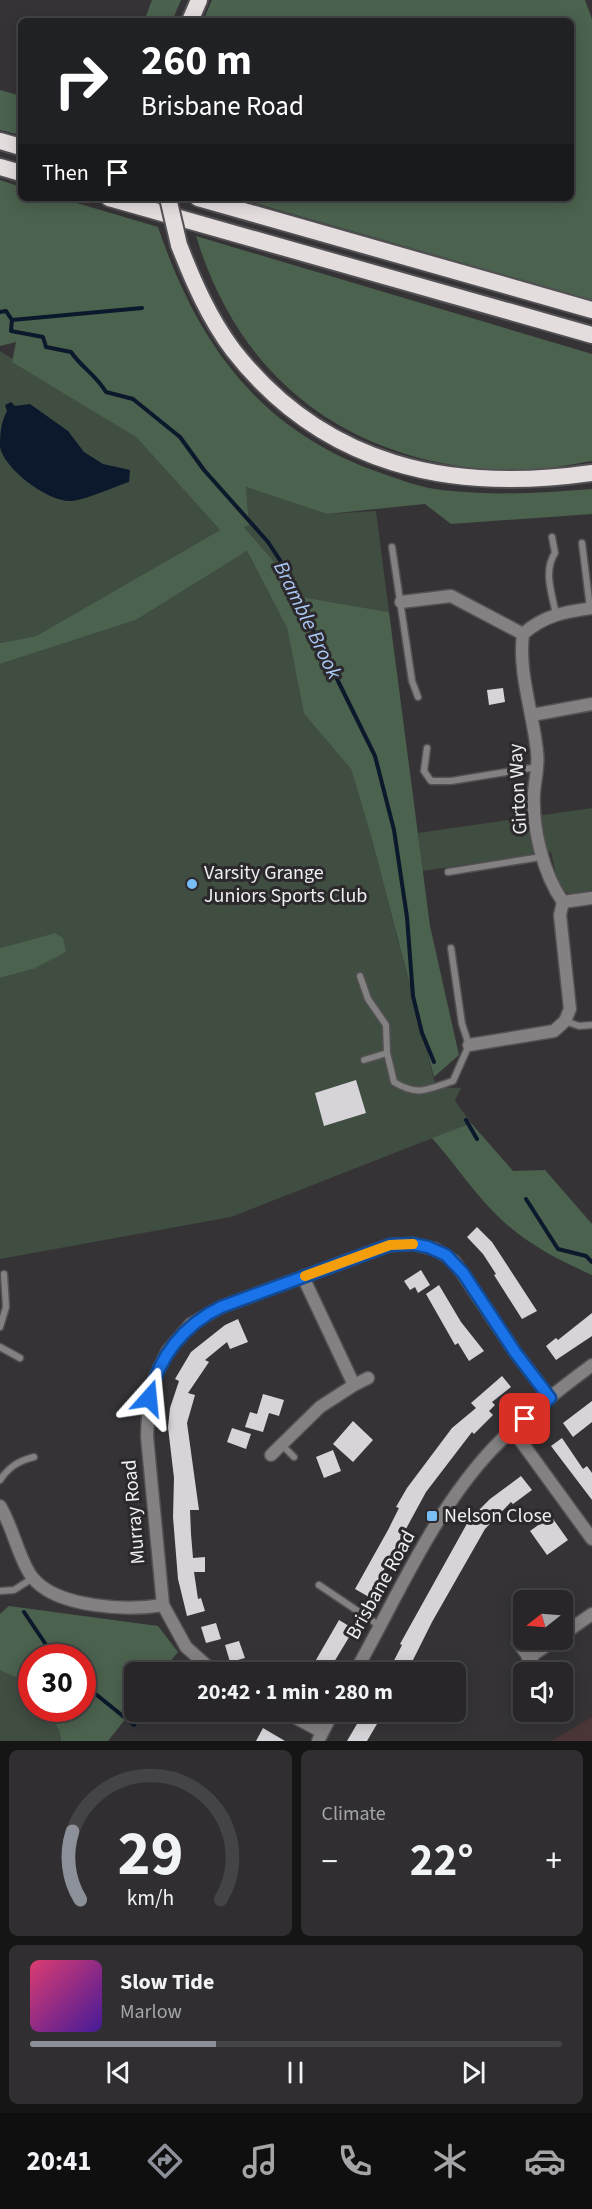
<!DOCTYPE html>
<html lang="en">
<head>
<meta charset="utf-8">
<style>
	body { margin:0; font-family:"Source Sans 3",sans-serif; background:#302e30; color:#f1f3f6; height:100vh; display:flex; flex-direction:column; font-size:22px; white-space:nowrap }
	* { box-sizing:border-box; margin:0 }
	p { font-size:20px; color:#a5a5a8 }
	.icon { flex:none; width:33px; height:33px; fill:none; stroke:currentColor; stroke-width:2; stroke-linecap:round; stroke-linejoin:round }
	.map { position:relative; height:1741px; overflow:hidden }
	.side { display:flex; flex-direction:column; gap:9px; padding:9px; background:#161516; flex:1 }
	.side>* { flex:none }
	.guide { position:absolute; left:18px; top:18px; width:556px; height:183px; border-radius:9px; box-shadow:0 3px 15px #0003,0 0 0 2px #444345; background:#202124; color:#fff; overflow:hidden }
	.needle { width:39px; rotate:253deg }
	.tools { position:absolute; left:513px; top:1590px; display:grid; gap:12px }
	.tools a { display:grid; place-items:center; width:60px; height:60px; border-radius:9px; background:#282628; box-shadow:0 3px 15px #0003,0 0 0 2px #444345; font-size:30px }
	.speed { position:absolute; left:18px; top:1644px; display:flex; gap:12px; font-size:30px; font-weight:700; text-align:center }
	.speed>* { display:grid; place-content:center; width:78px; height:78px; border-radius:50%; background:#282628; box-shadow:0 3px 15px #0003,0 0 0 2px #444345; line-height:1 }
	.speed .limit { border:9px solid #d22; background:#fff; color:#111 }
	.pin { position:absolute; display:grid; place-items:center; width:51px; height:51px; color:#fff; margin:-26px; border-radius:12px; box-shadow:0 3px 9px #0006 }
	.me { position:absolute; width:66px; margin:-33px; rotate:18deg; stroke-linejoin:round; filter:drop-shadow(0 0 4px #0008) }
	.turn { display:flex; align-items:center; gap:21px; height:126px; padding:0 24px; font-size:27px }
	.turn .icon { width:78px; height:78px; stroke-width:2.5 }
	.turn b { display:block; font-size:42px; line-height:51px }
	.then { display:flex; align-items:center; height:57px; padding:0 24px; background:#0003; gap:12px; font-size:22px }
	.big { font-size:45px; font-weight:700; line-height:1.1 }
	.side .card { flex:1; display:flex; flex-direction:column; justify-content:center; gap:9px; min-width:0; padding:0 21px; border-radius:9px; background:#302e30 }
	.side .dial { align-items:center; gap:0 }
	.dial svg { height:156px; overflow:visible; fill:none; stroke:#444345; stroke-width:7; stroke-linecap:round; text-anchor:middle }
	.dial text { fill:#f1f3f6; stroke:none }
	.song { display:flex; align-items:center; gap:18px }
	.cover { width:72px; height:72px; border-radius:9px; background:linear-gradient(135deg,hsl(340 70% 55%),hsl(260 70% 35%)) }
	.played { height:6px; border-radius:3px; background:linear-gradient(90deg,#8c9099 35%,#444345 35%) }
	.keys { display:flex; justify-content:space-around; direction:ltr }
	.heat { display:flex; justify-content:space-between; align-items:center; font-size:33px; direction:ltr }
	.side .tiles { flex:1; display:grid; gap:9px; grid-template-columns:1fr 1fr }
	.card:last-child { grid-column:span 2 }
	.trip { position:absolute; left:124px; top:1662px; width:342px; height:60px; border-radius:9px; background:#282628; box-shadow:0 3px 15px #0003,0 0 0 2px #444345; font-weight:700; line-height:60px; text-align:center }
	.tab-bar { display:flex; height:96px; justify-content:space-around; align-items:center; background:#100f10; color:#a5a5a8 }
	.tab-bar .icon { width:42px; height:42px }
	.tab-bar .current { color:#8c9099 }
	.tab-bar b { font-size:27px; color:#f1f3f6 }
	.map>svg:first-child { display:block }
	.education { fill:#4a3537 }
	.green { fill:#404d41 }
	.forest { fill:#4b624e }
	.water { fill:#0c182b }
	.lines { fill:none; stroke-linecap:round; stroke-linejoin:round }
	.stream { stroke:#0c182b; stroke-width:4 }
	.building { fill:#d7d4d9 }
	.service-casing { stroke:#535154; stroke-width:9 }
	.minor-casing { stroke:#535154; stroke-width:15 }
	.tertiary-casing { stroke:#535154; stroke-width:15 }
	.trunk-casing { stroke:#535154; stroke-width:20 }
	.service { stroke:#838181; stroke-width:6 }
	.minor { stroke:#838181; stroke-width:12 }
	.tertiary { stroke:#838181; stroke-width:12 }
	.trunk { stroke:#e3ddde; stroke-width:16 }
	.trunk-bridge-casing { stroke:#535154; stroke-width:20; stroke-linecap:butt }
	.trunk-bridge { stroke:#e3ddde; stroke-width:16 }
	.route-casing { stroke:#114b97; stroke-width:15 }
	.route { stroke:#1a73e8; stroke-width:10 }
	.slow { stroke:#f59e0b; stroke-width:10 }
	.poi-dot { fill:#78bff8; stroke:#2b292c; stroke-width:2 }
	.labels { text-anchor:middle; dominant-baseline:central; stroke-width:6; stroke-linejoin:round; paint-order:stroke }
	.street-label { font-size:20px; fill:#efeef0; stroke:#2b292c }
	.poi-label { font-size:20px; fill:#efeef0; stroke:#2b292c; text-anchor:start }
	.water-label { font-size:21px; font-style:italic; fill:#abc7f5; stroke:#2b292c }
</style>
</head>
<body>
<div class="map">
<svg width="592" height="1741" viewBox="0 0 592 1741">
	<rect width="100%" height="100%" fill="#353336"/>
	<!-- education -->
	<path class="education" d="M592 1717V1741H551Z"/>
	<!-- green -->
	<path class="green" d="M0 351 136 437 220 530 36 636 0 643Z
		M246 487 327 514 376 511 389 612 290 595 282 571 243 526 249 525Z
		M247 551 287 628 304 714 351 769 371 836 436 1087 461 1088 455 1101 471 1123 231 1217 0 1259V978L33 969 55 933 0 948V664L136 620Z
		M592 808V890L569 894 559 887 551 852 422 871 418 833Z
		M9 1606 32 1658V1708H82L108 1741H0V1614Z"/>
	<!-- forest -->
	<path class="forest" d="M152 0H181L172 21H144Z
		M212 0H585L592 19V300L237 198H572V21H203Z
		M0 90 21 96V135L0 130Z
		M0 180 21 187V198H60L158 227C198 345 260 431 381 473 401 480 422 488 442 490 493 496 542 493 592 489V514L451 524 425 504 327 514 246 487 249 525 244 527 282 571 290 595 389 612 430 926 459 1055 434 1077 371 836 351 769 304 714 287 628 247 551 136 620 0 664V643L36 636 220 530 136 437 12 362 16 342 0 346Z
		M196 236 592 354V461C566 465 537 472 511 471 356 465 242 387 196 236Z
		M55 933 63 938 66 952 33 969 0 978V948Z
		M471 1123 513 1171 545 1170 592 1224V1275C560 1261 531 1246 505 1223 478 1199 456 1165 432 1138Z
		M9 1606 158 1626 178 1652 162 1672H135V1707L108 1741H61L60 1732 48 1709 82 1708V1658H32L31 1684 0 1670V1614Z"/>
	<!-- water -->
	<path class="water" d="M11 402 15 406 30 404 68 431 84 452 103 464 130 470 129 482C113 487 86 500 71 501 48 502 4 469 0 447 0 433 1 422 7 411L5 405Z"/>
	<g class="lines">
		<!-- stream -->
		<path class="stream" d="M0 312 6 311 12 320 11 331 43 337 46 347 71 352C82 368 95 374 106 392L133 399 180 437 204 470 268 542 289 574 306 616 375 756 394 830 407 917 413 996 422 1033 434 1062
			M12 320 142 308
			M466 1120 477 1139
			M526 1199 558 1249 586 1256 592 1262
			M24 1612 55 1658
			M82 1683 134 1725"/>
	</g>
	<!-- building -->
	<path class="building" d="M503 688 505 702 489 705 487 690Z
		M356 1080 366 1113 324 1126 315 1093Z
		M477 1227 492 1242 537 1311 522 1319 494 1275 496 1274 483 1254 467 1237Z
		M421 1270 430 1285 418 1293 415 1287 410 1290 404 1281Z
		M439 1285 461 1322 484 1351 469 1361 458 1343 455 1345 426 1294Z
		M592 1313V1336L556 1360 546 1346 556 1338 558 1340Z
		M238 1319 248 1342 230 1349 227 1342 205 1360 209 1362 188 1393 195 1395 187 1423 199 1510H190L191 1534 193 1558 205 1557V1572H194L198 1599 201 1598 205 1611 187 1616 178 1579 173 1517 174 1478 168 1427 170 1408 179 1381 175 1379 191 1352 225 1325Z
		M502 1376 511 1387 492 1402 495 1405 489 1411 493 1415 474 1434 472 1432 426 1492 369 1597 355 1589 388 1530 399 1508 396 1507 407 1488 452 1428 476 1408 471 1403Z
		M263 1394 284 1400 279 1416 269 1413 263 1432 245 1427 250 1412 257 1414Z
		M592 1401V1422L573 1437 563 1423Z
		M353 1421 373 1440 353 1462 333 1444Z
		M232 1428 251 1434 246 1449 227 1442Z
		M562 1438 583 1469 587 1466 592 1473V1500L551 1446Z
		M333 1450 341 1471 324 1478 316 1457Z
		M521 1476 532 1490 513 1504 511 1502 485 1529 432 1622 407 1672H388L402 1645 400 1644 469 1520 490 1499Z
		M551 1516 568 1540 547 1555 530 1531Z
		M339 1620 354 1629 328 1672H309Z
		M216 1623 221 1639 206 1643 201 1627Z
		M239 1641 245 1658 230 1662 225 1645Z
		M364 1712H384L367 1741H347Z
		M263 1728 285 1741H256Z"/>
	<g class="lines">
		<defs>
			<path id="service" d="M552 537 555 553C543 571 552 594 556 614
				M582 543 590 608
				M392 547 412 681 418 697
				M427 748 424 771 431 781H451L537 767
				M448 872 541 857
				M360 976 368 999 386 1025 387 1053 394 1082C418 1097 428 1089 453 1081L469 1045 462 1024 451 948
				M565 1021 579 1026 592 1025
				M364 1060 387 1053
				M0 1327 6 1307 4 1274
				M0 1347 20 1358
				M281 1444 294 1457
				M0 1480C9 1467 18 1461 34 1457
				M319 1585 380 1626
				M0 1591 14 1590 33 1578"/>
			<path id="minor" d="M401 602 451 596 523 634
				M532 715 592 704
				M563 902 592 898
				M469 1045 554 1031 565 1021 570 1009 560 915 563 902C543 874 532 827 534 793 535 779 539 766 537 752 533 712 518 673 523 634 544 615 565 612 592 608
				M354 1385 368 1378
				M512 1429 592 1539
				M271 1455 320 1407 354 1385 303 1277
				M0 1506C13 1527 19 1560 32 1577 56 1608 128 1611 163 1605
				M562 1635 592 1614
				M518 1642 539 1672
				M528 1658 555 1640
				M214 1672 186 1647 163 1605 147 1436 149 1398 155 1377 167 1352 191 1324 221 1307 365 1254 390 1245 413 1244 435 1249 454 1261 515 1352 550 1398
				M285 1712 322 1732"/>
			<path id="tertiary" d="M355 1672C394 1603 427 1526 479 1464 511 1426 552 1395 592 1365
				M318 1741 333 1712"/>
			<path id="trunk" d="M190 21 199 0
				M0 141 21 147
				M0 167 21 173
				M109 198 592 335
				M198 198 592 310
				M179 245C193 281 209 318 233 350 324 467 452 493 592 473"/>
		</defs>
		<!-- service casing -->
		<use href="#service" class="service-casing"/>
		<!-- minor casing -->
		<use href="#minor" class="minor-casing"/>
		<!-- tertiary casing -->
		<use href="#tertiary" class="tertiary-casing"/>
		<!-- trunk casing -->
		<use href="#trunk" class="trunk-casing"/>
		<!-- service -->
		<use href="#service" class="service"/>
		<!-- minor -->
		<use href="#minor" class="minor"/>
		<!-- tertiary -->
		<use href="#tertiary" class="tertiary"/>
		<!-- trunk -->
		<use href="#trunk" class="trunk"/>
		<defs>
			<path id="trunk-bridge" d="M168 198 179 245"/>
		</defs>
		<!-- trunk-bridge casing -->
		<use href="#trunk-bridge" class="trunk-bridge-casing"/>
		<!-- trunk-bridge -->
		<use href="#trunk-bridge" class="trunk-bridge"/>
	</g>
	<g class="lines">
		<defs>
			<path id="route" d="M149 1398C159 1357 182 1326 221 1307L390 1245 413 1244 428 1247 446 1255 463 1273 515 1352 550 1398 525 1419"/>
		</defs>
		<!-- route casing -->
		<use href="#route" class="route-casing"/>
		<!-- route -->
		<use href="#route" class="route"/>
		<!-- slow -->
		<path class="slow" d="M305 1276 390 1245 413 1244"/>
	</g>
	<!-- markers -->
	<g class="poi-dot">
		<circle cx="192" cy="884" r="6"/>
		<rect x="426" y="1510" width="12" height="12" rx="3"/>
	</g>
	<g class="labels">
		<!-- street labels -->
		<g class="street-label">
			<text transform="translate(518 789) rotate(-93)">Girton Way</text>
			<text transform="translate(134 1512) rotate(-95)">Murray Road</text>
			<text transform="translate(381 1585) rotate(-61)">Brisbane Road</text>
		</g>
		<!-- poi labels -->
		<g class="poi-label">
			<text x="204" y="873">Varsity Grange<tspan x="204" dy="23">Juniors Sports Club</tspan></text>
			<text x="444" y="1516">Nelson Close</text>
		</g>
		<!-- water labels -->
		<g class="water-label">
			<text transform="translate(308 620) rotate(64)">Bramble Brook</text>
		</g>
	</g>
</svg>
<div class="tools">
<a><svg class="needle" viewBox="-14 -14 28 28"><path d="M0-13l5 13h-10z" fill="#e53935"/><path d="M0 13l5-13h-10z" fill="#a5a5a8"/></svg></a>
<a><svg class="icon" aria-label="sound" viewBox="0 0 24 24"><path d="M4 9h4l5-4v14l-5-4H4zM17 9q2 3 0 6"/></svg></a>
</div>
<div class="speed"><div class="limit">30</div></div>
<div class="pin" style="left:525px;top:1419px;background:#d93025"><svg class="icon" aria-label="arrive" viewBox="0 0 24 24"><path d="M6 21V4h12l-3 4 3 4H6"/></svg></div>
<svg class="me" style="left:149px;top:1398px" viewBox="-20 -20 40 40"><path d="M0-17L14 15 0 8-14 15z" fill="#1a73e8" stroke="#fff" stroke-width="4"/></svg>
<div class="trip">20:42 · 1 min · 280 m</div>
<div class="guide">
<div class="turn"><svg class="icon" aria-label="right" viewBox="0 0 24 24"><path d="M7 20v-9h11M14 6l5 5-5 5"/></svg><div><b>260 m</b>Brisbane Road</div></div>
<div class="then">Then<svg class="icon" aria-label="arrive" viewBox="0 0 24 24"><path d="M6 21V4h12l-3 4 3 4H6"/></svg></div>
</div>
</div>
<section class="side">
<div class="tiles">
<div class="card dial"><svg viewBox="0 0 100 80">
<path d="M14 69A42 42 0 1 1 86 69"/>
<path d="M14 69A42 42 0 0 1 10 34" stroke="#8c9099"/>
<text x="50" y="56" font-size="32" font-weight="700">29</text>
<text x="50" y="72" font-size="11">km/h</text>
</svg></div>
<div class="card"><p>Climate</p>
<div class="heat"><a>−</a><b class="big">22°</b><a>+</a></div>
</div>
<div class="card">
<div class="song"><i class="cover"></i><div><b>Slow Tide</b><p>Marlow</p></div></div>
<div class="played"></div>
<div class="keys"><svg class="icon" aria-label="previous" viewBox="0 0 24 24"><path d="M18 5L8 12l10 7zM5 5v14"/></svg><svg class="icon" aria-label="pause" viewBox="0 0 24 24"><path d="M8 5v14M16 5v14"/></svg><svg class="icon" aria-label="next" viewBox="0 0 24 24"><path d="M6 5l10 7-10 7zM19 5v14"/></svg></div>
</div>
</div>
</section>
<nav class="tab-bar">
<b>20:41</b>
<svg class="icon current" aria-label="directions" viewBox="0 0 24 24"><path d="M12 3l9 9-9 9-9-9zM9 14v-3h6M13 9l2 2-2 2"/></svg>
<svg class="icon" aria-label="music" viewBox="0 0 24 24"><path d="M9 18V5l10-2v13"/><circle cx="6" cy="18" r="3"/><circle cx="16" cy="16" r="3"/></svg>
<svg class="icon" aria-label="phone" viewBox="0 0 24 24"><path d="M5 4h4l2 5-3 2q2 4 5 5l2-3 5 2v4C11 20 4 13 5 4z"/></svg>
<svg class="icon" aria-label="climate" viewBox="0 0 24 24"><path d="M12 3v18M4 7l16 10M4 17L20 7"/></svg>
<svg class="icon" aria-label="car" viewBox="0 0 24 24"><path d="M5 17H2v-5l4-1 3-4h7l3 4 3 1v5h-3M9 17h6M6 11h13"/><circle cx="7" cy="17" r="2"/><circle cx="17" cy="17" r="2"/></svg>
</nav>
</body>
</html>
